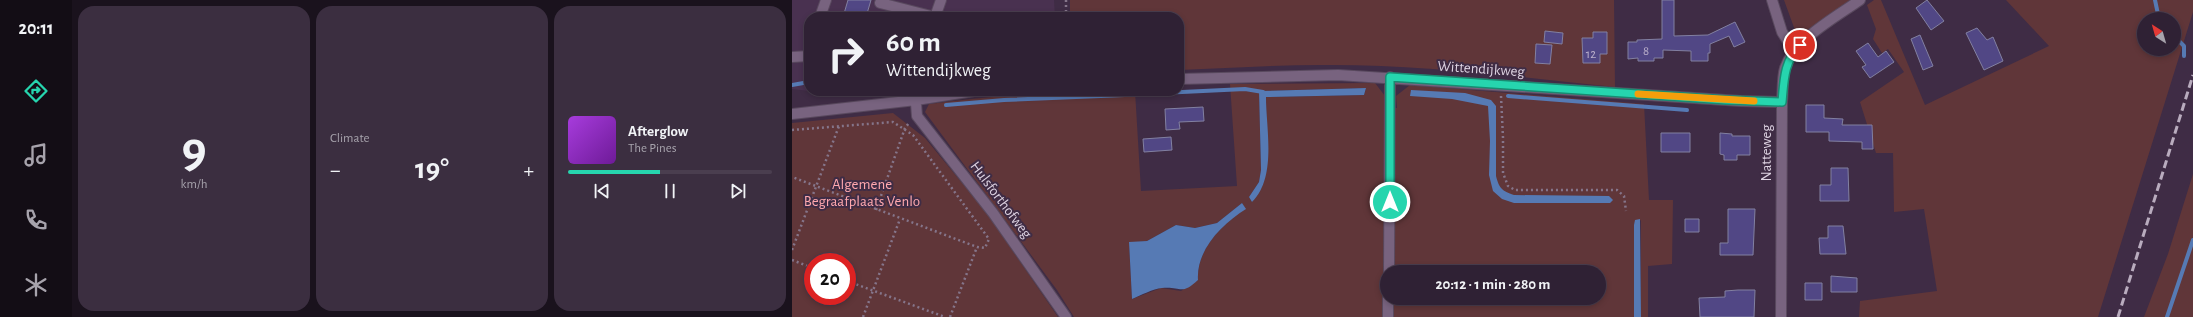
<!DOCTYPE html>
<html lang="en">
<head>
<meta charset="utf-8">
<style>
	body { margin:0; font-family:"Alegreya Sans",sans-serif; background:#3b2e40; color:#f1f3f6; height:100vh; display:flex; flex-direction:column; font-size:15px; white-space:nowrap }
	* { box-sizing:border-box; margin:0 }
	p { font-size:13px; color:#a7a3ac }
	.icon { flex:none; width:22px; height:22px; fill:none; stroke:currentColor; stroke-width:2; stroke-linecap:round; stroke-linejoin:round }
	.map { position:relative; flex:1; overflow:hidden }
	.details { display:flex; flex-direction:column; gap:6px; padding:6px; background:#1a121d; width:720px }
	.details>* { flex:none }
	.banner { position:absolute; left:12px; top:12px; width:380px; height:84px; border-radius:16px; box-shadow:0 2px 6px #0003,0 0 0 1px #4a3e4f; background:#2f2134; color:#f1f3f6; overflow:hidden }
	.needle { width:26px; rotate:323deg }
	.controls { position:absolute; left:1345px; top:12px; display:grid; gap:8px }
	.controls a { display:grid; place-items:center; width:44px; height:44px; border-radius:50%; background:#2f2134; box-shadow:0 2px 6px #0003,0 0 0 1px #4a3e4f; font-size:20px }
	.speed { position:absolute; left:12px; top:253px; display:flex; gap:8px; font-size:20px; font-weight:700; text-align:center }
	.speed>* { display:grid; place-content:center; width:52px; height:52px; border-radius:50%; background:#2f2134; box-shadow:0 2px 6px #0003,0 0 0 1px #4a3e4f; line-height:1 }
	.speed .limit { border:6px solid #d22; background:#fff; color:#111 }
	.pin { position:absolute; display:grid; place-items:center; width:34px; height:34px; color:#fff; margin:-17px; border:2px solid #fff; border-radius:50%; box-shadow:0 1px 4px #0007 }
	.me { position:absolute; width:44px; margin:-22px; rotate:0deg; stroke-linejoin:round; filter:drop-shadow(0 0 3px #0008) }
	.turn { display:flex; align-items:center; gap:14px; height:84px; padding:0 16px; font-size:18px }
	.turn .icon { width:52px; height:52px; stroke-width:2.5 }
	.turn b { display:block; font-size:28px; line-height:34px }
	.big { font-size:30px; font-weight:700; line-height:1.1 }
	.details .card { flex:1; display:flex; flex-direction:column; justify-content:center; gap:6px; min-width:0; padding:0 14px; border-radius:16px; background:#3b2e40 }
	.details .dial { align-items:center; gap:0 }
	.dial b { font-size:52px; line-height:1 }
	.song { display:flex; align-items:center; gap:12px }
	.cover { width:48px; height:48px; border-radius:6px; background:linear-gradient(135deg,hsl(280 70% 55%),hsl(280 70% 35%)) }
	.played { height:4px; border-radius:2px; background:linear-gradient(90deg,#26d5ae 45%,#4a3e4f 45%) }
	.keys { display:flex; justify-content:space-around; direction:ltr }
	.heat { display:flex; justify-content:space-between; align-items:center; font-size:22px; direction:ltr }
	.details .tiles { flex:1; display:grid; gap:6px; grid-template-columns:repeat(3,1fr) }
	.trip { position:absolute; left:588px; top:265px; width:226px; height:40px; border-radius:20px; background:#2f2134; box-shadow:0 2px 6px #0003,0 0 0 1px #4a3e4f; font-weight:700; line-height:40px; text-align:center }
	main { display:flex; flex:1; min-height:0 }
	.dock { display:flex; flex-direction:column; width:72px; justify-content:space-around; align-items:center; background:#130d15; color:#a7a3ac }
	.dock .icon { width:28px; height:28px }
	.dock .current { color:#26d5ae }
	.dock b { font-size:18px; color:#f1f3f6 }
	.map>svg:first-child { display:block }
	.built { fill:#493150 }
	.green { fill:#603639; fill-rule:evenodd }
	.water { fill:#567ab4 }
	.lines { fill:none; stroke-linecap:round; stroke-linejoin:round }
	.stream { stroke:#567ab4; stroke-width:4 }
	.building { fill:#514785; stroke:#8280a1 }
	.minor-casing { stroke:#59495e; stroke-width:12 }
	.path { stroke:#85758a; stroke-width:2.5; stroke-dasharray:2 3; stroke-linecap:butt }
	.minor { stroke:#78637f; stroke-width:10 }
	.rail { stroke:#b9acbe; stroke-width:3; stroke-dasharray:8 4; stroke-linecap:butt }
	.route-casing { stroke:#198a71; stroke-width:10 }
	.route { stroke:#26d5ae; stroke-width:7 }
	.slow { stroke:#f59e0b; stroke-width:7 }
	.labels { text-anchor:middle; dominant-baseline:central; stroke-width:4; stroke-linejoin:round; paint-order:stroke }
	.number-label { font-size:13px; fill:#bbb0cb }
	.street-label { font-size:15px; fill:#ded3e2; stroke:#3f2c45 }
	.park-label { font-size:15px; fill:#ffa8ae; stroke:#3f2c45 }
</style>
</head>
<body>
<main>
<nav class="dock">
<b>20:11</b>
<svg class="icon current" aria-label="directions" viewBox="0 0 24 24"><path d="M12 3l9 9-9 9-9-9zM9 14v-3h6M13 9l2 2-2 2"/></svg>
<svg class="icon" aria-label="music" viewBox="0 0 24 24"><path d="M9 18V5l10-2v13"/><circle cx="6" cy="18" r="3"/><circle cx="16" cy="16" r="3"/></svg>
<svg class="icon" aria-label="phone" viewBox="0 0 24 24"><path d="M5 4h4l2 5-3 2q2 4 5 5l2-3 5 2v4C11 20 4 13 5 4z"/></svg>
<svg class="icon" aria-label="climate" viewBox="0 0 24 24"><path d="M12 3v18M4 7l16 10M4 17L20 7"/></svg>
</nav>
<section class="details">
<div class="tiles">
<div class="card dial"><b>9</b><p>km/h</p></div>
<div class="card"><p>Climate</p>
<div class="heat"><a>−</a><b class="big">19°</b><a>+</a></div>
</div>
<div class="card">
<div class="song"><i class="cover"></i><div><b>Afterglow</b><p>The Pines</p></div></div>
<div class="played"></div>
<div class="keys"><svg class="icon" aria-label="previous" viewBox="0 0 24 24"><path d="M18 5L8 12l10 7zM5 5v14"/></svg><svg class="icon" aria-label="pause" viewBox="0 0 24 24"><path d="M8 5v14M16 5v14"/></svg><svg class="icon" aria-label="next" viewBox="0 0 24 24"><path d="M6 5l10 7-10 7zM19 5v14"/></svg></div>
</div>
</div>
</section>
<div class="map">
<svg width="1401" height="317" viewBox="0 0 1401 317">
	<rect width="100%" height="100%" fill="#3f2c45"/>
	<!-- built -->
	<path class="built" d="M0 0H262L263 17H17V91L0 89Z"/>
	<!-- green -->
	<path class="green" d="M278 0H822L823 87C726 77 628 64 530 65 482 65 435 68 387 70V17H278Z
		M992 0H1058L1013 33H1004Z
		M1082 0H1089L1133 105 1257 46 1214 0H1401V12L1306 317H1067L1068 301 1145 291 1132 209 1102 212 1101 153H1084L1068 102 1112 72 1096 49 1090 53 1081 39 1084 29 1075 5ZM1352 19H1382V49H1352Z
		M583 83 593 96 592 107 605 108 604 96 618 85 852 104 857 200H881L880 264 856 266V317H849V220L842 225V317H282L265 290 133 112 137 104C206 95 274 91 343 91L349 191 445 186 438 84ZM574 88 572 95 474 97 475 170 460 202 457 197 467 182 469 170 467 91ZM450 203 453 209C430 224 404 250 406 280L389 291 369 288 340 299 337 243 355 241 384 225 403 228 425 223ZM595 272H807V298H595Z
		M101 113 133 138 194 212 266 317H0V123ZM21 262H55V296H21Z
		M1401 174V317H1352L1376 254Z"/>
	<!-- water -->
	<path class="water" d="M574 88 572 95 474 97C474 129 485 177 460 202L457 197 467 182 469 170 467 91Z
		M619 90 673 93 699 100 704 106V176C707 188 710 191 722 195L817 196 821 200 818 203H722L710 199 701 191 697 175 698 141 696 106 660 99 618 96Z
		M450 203 454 209C430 224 404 250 406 280 389 296 389 286 370 288 361 289 349 295 340 299L337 242 355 241 384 225 403 228 425 223Z
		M848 219 849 317H842V225L843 220Z"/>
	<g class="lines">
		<!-- stream -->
		<path class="stream" d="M1363 0 1367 19
			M1382 36 1392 46V56
			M0 85 17 82
			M369 93 453 89 471 92
			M716 96 895 110
			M154 105 212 100 357 94
			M1375 317 1401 240"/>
	</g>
	<!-- building -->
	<path class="building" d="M56 0H79L74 17H51Z
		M870 0H882V36L916 35 943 22 953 42 942 47 937 36 918 44V53H916V61H899V51L871 50V58H862V61H846V58L836 59V42H845V40L870 39Z
		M1135 0 1152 21 1139 30 1124 8Z
		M1185 28 1195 40 1201 37 1211 61 1192 70 1174 33Z
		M753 31 771 33 770 44 752 42Z
		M801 32H815V54H808V63H791L790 38H801Z
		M1128 35 1141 66 1131 70 1119 39Z
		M1076 43 1086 57 1094 51 1102 62 1078 78 1070 67 1074 65 1064 51Z
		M744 44 760 45 758 64 743 63Z
		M1014 105H1032V118L1051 119 1050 125H1080L1081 149H1070V142L1037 141V132H1014Z
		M411 107 412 121 387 122 388 129 374 130 373 109Z
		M869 133H898V152H869Z
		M928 133 940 134V136H958V155H945V160H932V155L928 154Z
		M379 137 380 150 352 152 351 139Z
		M1039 168H1056L1057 201H1028V185H1039Z
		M936 209H963L961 255H928V243H936Z
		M893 219H907V232H893Z
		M1036 226H1051L1054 254H1028L1027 238H1036Z
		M1039 276 1065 278V292H1039Z
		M1013 283H1030V300H1013Z
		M946 290H963L962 317H908L907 298 933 297V291Z"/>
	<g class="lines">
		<defs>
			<path id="minor" d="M980 0 990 32 1002 51
				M88 3 143 17
				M28 17 34 0
				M143 17 149 0
				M0 57 17 56
				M387 79 546 75 949 101 990 102
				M123 91 125 116 201 213 274 317
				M0 114 124 100 182 91
				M597 272 598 77
				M596 317V298
				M989 317 990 102C991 91 990 78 993 68 1003 39 1044 17 1068 0"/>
		</defs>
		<!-- minor casing -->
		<use href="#minor" class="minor-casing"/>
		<!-- path -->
		<path class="path" d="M274 17V0
			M709 96 711 138V173L716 186 723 190H825L832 196 834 211
			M0 130 101 122 121 135 197 239 193 248 185 247 0 177
			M84 210 113 128 117 123
			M0 250 47 126
			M0 260 21 268
			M55 281 153 317
			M71 317 108 219
			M158 317 185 247"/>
		<!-- minor -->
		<use href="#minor" class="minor"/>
		<!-- rail -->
		<path class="rail" d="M1326 317 1401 75"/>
	</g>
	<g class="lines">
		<defs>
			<path id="route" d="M598 202V77L934 100 990 102C992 80 992 61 1008 45"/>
		</defs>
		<!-- route casing -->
		<use href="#route" class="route-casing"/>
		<!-- route -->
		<use href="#route" class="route"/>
		<!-- slow -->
		<path class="slow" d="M846 94 962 101"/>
	</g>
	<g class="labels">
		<!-- number labels -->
		<g class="number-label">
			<text x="854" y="51">8</text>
			<text x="799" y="54">12</text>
		</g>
		<!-- street labels -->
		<g class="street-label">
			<text transform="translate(689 69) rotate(4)">Wittendijkweg</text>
			<text transform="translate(974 153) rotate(-90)">Natteweg</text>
			<text transform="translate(209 200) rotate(53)">Hulsforthofweg</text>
		</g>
		<!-- park labels -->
		<g class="park-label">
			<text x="70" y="184">Algemene<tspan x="70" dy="17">Begraafplaats Venlo</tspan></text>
		</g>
	</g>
</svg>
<div class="controls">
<a><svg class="needle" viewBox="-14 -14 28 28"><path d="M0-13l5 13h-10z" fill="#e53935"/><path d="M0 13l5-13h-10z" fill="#a7a3ac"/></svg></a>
</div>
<div class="speed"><div class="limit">20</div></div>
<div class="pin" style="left:1008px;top:45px;background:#d93025"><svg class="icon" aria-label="arrive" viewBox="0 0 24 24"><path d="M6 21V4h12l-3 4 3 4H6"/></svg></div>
<svg class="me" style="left:598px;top:202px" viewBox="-20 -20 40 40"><circle r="17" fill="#26d5ae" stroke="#fff" stroke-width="3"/><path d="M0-11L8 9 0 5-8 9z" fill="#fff"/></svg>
<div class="trip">20:12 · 1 min · 280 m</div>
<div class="banner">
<div class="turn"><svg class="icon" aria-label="right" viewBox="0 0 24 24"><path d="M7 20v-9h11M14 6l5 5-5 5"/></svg><div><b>60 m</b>Wittendijkweg</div></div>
</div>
</div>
</main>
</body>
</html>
